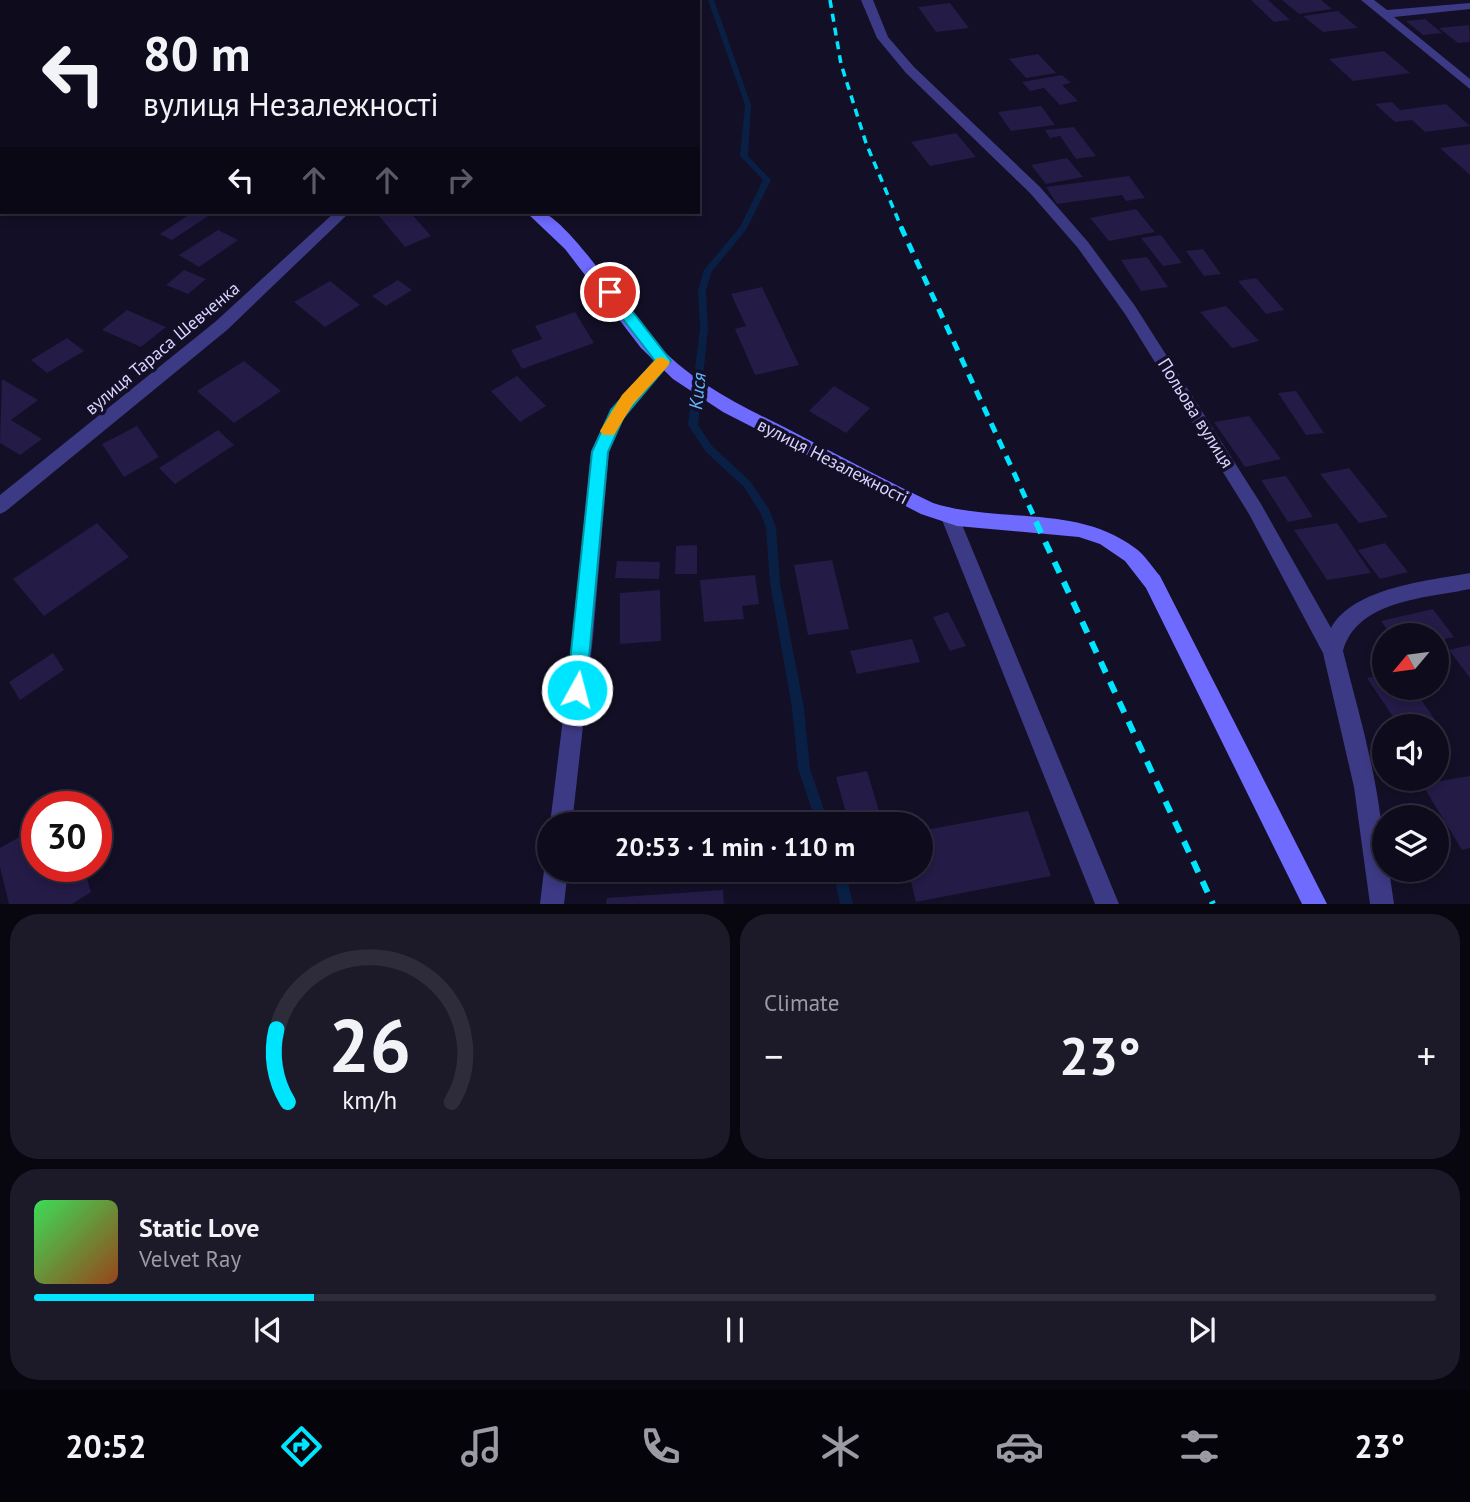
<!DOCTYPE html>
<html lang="en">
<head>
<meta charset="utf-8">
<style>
	body { margin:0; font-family:"PT Sans",sans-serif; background:#1c1929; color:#f1f3f6; height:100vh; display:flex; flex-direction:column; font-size:26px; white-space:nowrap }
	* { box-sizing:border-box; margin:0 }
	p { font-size:23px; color:#9b9ba3 }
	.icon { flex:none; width:38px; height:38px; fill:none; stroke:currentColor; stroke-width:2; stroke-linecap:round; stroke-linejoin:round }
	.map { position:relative; height:904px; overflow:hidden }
	.side { display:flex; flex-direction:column; gap:10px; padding:10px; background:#08060f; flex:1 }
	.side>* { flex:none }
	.top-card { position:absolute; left:0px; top:0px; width:700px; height:214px; box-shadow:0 4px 10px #0003,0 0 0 2px #2e2b3b; background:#0e0b1c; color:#f1f3f6; overflow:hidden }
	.needle { width:46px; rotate:241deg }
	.fabs { position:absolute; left:1372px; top:623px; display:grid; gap:14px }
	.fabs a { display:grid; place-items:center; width:77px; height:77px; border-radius:50%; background:#0e0b1c; box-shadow:0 4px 10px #0003,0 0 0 2px #2e2b3b; font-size:35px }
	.speed { position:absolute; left:21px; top:791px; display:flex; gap:14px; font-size:35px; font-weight:700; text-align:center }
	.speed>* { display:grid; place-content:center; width:91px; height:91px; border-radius:50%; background:#0e0b1c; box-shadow:0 4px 10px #0003,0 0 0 2px #2e2b3b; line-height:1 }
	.speed .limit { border:10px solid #d22; background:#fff; color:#111 }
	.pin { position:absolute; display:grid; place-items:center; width:60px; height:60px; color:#fff; margin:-30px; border:4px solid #fff; border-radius:50%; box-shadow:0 2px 7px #0007 }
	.me { position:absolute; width:77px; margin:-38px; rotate:7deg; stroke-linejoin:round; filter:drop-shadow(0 0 5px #0008) }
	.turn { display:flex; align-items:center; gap:24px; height:147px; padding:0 28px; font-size:32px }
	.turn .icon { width:91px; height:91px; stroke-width:2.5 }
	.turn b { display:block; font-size:49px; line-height:60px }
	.lanes { display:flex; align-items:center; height:66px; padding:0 28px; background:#0003; justify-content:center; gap:35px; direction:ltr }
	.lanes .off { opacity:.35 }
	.big { font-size:52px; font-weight:700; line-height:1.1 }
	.side .card { flex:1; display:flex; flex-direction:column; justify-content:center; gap:10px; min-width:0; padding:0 24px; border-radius:28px; background:#1c1929 }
	.side .dial { align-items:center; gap:0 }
	.dial svg { height:182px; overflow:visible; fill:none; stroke:#2e2b3b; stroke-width:7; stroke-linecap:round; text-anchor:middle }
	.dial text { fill:#f1f3f6; stroke:none }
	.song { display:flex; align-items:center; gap:21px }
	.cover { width:84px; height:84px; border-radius:10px; background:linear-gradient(135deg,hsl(130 70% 55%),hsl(20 70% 35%)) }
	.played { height:7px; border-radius:4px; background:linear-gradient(90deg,#00e5ff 20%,#2e2b3b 20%) }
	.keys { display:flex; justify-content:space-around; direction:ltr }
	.heat { display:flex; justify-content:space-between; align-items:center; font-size:38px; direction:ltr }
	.side .tiles { flex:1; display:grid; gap:10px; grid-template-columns:1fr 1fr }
	.card:last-child { grid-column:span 2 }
	.trip { position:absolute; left:537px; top:812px; width:396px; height:70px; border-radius:35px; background:#0e0b1c; box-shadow:0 4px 10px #0003,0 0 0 2px #2e2b3b; font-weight:700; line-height:70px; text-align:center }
	.tab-bar { display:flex; height:112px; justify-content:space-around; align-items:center; background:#06040b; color:#9b9ba3 }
	.tab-bar .icon { width:49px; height:49px }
	.tab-bar .on { color:#00e5ff }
	.tab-bar b { font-size:32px; color:#f1f3f6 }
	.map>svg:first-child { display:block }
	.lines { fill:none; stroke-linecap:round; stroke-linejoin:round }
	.stream { fill:#0a1f44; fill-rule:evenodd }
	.building { fill:#241b47 }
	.lane { fill:#3d3a85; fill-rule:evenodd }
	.street { fill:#3d3a85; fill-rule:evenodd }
	.secondary { fill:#6f6bff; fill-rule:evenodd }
	.rail-far2 { stroke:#00e5ff; stroke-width:3.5; stroke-dasharray:8 6; stroke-linecap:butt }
	.rail-far1 { stroke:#00e5ff; stroke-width:5; stroke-dasharray:10 8; stroke-linecap:butt }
	.rail { stroke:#00e5ff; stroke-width:6; stroke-dasharray:12 10; stroke-linecap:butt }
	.route { fill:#00e5ff; stroke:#0095a6; stroke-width:2 }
	.slow { fill:#f59e0b }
	.labels { text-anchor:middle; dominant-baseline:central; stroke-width:7; stroke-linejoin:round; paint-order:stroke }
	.street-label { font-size:18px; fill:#d9d4ff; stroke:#130f26 }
	.water-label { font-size:19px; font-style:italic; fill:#62b6ff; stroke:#130f26 }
</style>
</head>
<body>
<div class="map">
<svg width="1470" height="904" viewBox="0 0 1470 904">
	<rect width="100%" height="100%" fill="#130f26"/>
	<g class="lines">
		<!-- stream -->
		<path class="stream" d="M708 0H714L751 105 748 156 771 180 746 230 712 271 706 290 708 329 698 425 712 446 750 481 769 509 776 528 780 583 804 708 810 769 829 824H817L798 769 792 708 770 583 766 528 761 514 744 487 706 452 688 425 700 329 698 290 704 270 740 227 763 180 740 156 745 105Z
			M833 870H845L853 904H840Z"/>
	</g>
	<!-- building -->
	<path class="building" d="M1251 0H1268L1290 20 1274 22Z
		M1282 0H1321L1332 9 1299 14Z
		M950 3 969 28 936 32 918 7Z
		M1338 11 1358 28 1323 32 1303 16Z
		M1425 19 1442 33 1423 35 1406 21Z
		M1469 25 1470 42 1458 43 1439 28Z
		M1384 51 1410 73 1353 81 1329 59Z
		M1038 54 1056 73 1026 78 1009 59Z
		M1062 75 1071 83 1062 85 1078 101 1060 105 1044 88 1030 91 1022 82Z
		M1392 102 1400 110 1446 104 1470 126 1425 132 1412 120 1395 122 1375 104Z
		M1041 106 1055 125 1011 131 998 112Z
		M1074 127 1096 156 1076 159 1060 136 1050 138 1045 130Z
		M956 133 976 157 930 166 911 142Z
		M1470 144V175L1440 148Z
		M1067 158 1083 177 1046 184 1031 165Z
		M1129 176 1145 198 1126 201 1122 195 1057 204 1046 187Z
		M1136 209 1155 232 1109 241 1090 218Z
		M193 212H214L172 240 160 234Z
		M391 212H410L431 236 405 247 379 216Z
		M218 230 238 240 199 267 179 255Z
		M1161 235 1182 263 1163 266 1141 238Z
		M1203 249 1221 274 1204 276 1186 251Z
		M1147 257 1168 287 1141 291 1121 260Z
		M184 270 206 279 188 294 166 285Z
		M1256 278 1284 310 1266 314 1238 281Z
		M398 280 412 290 386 306 372 296Z
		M330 281 360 305 325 327 294 302Z
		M762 287 799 365 755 375 735 329 746 326 731 294Z
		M1226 306 1259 341 1232 348 1200 312Z
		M127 310 166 327 141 347 102 330Z
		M575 312 594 343 522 369 511 350 542 339 535 326Z
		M67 338 84 351 47 373 31 360Z
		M244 361 281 391 234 423 197 391Z
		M517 376 546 406 520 422 491 391Z
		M2 379 38 400 11 420 42 439 20 455 0 443Z
		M834 386 870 408 846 433 809 411Z
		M1296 391 1324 433 1306 435 1278 393Z
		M1249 416 1281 459 1245 467 1214 422Z
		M137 426 159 457 124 477 102 444Z
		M218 430 234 445 175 484 159 468Z
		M1349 468 1388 517 1359 523 1320 474Z
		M1286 476 1313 517 1288 522 1261 480Z
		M97 523 129 557 44 616 13 579Z
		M1337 523 1371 573 1327 580 1294 530Z
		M1385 543 1408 572 1380 579 1358 550Z
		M697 545V574H675L676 546Z
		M832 560 849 629 808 635 794 565Z
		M617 561 660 562 659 579 615 578Z
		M755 575 759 604 742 606 744 619 704 622 700 580Z
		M660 590 661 641 620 644V593Z
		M1433 609 1454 637 1437 641V635H1391L1381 621Z
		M948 612 966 646 950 651 933 617Z
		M912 639 920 662 857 674 850 651Z
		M1470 645V678L1449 650Z
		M53 653 64 670 20 700 9 682Z
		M1384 674V688H1413L1438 724 1399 726 1367 678Z
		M867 771 883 824H849L836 777Z
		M1470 776V848L1462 850 1422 784Z
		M1028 811 1051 876 916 902 908 870H920V831Z
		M713 815 715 824H669V823Z
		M37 827V866H83L91 892 72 904H9L0 867V848Z
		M678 870H719V871L679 879Z
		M723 890 724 904H606L607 898Z"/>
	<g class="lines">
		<!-- lane -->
		<path class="lane" d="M181 0H196L180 2Z
			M2 61V69L0 70V62Z
			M949 507 956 510 958 515 1119 904H1095L940 515 942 510Z"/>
		<!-- street -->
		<path class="street" d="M861 0H873L888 37 914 67 1040 187 1088 242 1135 306 1261 504 1331 628C1354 587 1428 581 1470 573V589C1427 598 1357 600 1343 651 1361 723 1384 795 1384 870H1389L1394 904H1370L1354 787 1323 653 1249 514 1125 314 1078 248 1030 193 906 73 877 38Z
			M1361 0H1374L1387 10 1470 3V9L1394 17 1470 79V89Z
			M335 212H350L227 330 6 511 0 514V495L215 322Z
			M663 355 671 361 624 418 609 451 593 637 572 824H550L573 637 591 451 611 409 657 357Z
			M550 861V870H568L564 904H540L544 870Z"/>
		<!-- secondary -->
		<path class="secondary" d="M258 0H270L271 2H260Z
			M526 212C530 212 538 210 542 212 571 223 629 313 653 340 696 388 754 411 809 440 850 461 891 483 933 503 999 524 1077 504 1135 548 1145 555 1152 567 1160 576L1327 904H1302L1146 588 1125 561 1100 544 1079 537 957 526 921 514 723 412 673 379 641 348 565 249Z"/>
		<!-- rail-far2 -->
		<path class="rail-far2" d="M830 0 841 64 866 143 902 229"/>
		<!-- rail-far1 -->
		<path class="rail-far1" d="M901 227 1037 523"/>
		<!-- rail -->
		<path class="rail" d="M1036 522 1213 904"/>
	</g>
	<!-- route -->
	<path class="route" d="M610 287 615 289 671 361 623 418 608 452 586 690 584 697 577 699 570 697 567 690 592 452 611 410 655 361 605 296V289Z"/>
	<!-- slow -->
	<path class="slow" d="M662 357 670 362 668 366 633 404 614 435H603L600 431 622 395 657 358Z"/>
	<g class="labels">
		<!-- street labels -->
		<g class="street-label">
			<text transform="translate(162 348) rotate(-40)">вулиця Тараса Шевченка</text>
			<text transform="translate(1196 413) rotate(58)">Польова вулиця</text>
			<text transform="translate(833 461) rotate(27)">вулиця Незалежності</text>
		</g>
		<!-- water labels -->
		<g class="water-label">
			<text transform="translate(697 391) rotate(-84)">Кися</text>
		</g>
	</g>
</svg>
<div class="fabs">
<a><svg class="needle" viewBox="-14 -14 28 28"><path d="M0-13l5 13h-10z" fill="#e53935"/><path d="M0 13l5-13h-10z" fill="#9b9ba3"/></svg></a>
<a><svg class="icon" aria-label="sound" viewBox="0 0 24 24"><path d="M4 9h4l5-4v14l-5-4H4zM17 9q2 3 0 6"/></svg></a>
<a><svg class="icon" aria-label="layers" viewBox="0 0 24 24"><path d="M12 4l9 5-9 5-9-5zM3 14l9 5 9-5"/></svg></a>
</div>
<div class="speed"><div class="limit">30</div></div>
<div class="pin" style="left:610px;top:292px;background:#d93025"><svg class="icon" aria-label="arrive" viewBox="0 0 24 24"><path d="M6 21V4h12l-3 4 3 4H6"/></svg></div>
<svg class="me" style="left:577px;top:690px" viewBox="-20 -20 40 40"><circle r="17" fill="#00e5ff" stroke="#fff" stroke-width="3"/><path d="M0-11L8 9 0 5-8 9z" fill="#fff"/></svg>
<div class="trip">20:53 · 1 min · 110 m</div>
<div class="top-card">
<div class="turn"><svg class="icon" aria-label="left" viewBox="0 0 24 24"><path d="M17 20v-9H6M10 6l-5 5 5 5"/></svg><div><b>80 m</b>вулиця Незалежності</div></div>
<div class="lanes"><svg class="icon" aria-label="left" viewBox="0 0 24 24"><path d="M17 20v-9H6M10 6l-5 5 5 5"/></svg><svg class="icon off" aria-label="ahead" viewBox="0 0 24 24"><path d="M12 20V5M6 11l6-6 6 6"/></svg><svg class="icon off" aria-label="ahead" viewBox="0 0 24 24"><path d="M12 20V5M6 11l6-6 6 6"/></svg><svg class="icon off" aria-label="right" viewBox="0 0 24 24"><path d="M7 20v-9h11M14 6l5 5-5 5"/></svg></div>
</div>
</div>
<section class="side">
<div class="tiles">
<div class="card dial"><svg viewBox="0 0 100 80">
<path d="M14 69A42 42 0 1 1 86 69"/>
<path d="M14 69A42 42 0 0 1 9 37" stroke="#00e5ff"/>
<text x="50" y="56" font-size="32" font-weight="700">26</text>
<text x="50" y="72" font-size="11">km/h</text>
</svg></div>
<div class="card"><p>Climate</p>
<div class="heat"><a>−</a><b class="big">23°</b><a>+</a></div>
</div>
<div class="card">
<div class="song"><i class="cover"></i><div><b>Static Love</b><p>Velvet Ray</p></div></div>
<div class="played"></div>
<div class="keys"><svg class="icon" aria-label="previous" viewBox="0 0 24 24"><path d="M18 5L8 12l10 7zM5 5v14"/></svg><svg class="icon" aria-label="pause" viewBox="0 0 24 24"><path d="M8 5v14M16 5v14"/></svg><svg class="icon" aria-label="next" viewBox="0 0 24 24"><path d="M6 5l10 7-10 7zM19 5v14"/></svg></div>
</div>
</div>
</section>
<nav class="tab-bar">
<b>20:52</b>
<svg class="icon on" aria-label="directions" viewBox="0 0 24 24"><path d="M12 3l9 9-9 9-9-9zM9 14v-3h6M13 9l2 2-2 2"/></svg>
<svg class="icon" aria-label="music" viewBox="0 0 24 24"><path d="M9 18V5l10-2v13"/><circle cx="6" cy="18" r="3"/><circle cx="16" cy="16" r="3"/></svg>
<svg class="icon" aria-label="phone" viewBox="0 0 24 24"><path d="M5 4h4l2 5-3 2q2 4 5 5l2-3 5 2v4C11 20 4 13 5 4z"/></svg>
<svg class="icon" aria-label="climate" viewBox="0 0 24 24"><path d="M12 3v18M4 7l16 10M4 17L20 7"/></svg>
<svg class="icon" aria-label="car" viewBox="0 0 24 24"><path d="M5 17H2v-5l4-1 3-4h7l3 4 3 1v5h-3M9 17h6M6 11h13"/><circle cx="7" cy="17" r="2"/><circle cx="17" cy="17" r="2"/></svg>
<svg class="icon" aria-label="filters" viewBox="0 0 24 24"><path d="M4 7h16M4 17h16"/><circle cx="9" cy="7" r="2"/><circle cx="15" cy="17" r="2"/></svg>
<b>23°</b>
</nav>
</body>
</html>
